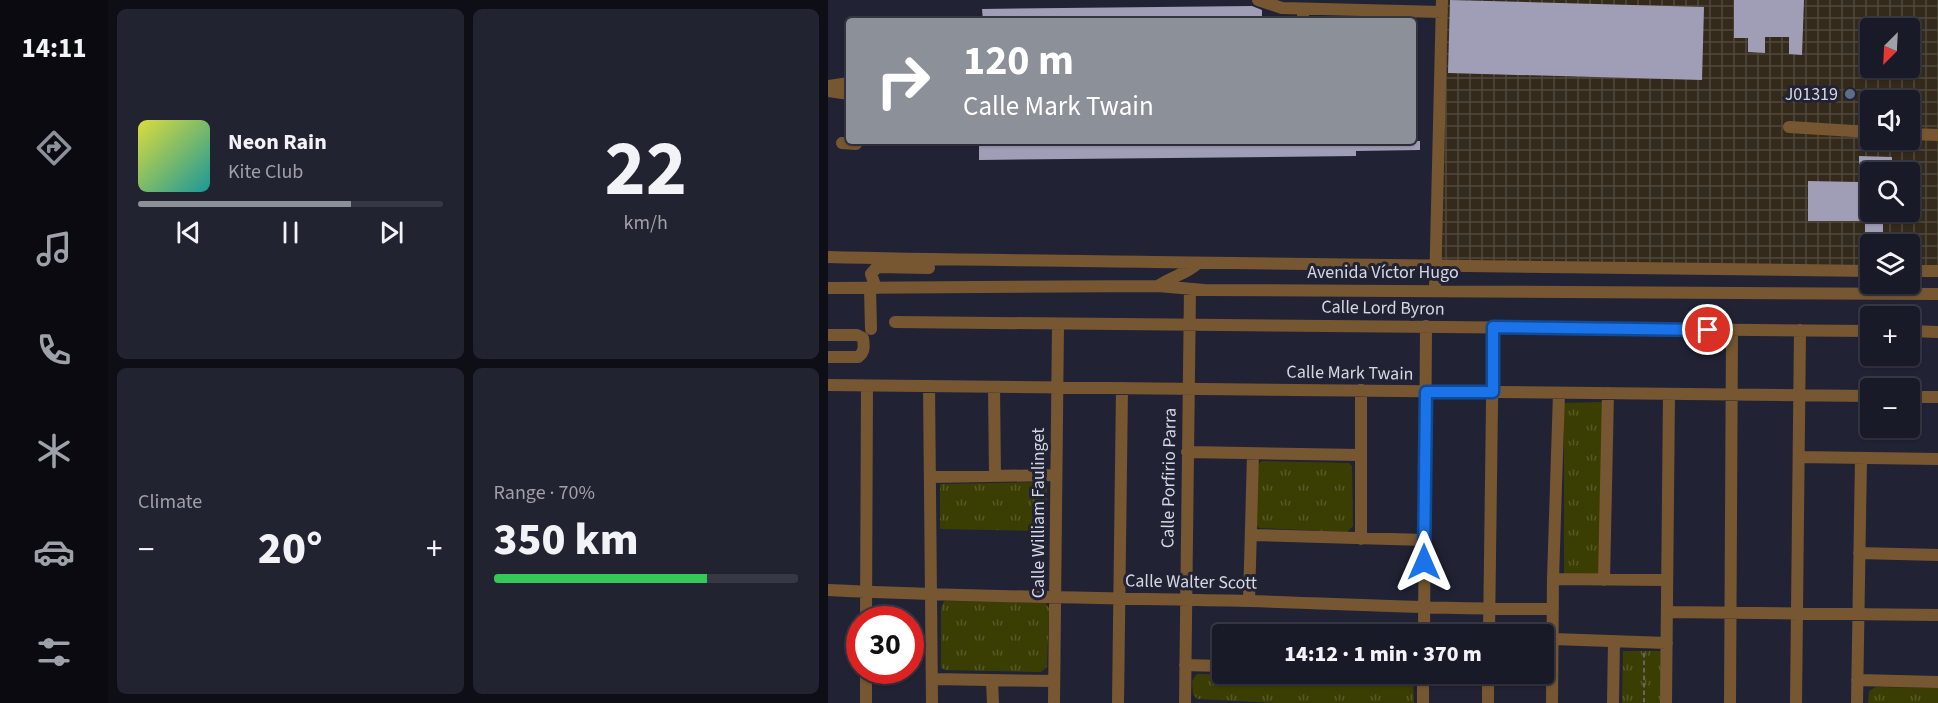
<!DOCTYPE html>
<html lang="en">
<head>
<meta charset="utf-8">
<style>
	body { margin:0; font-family:"Source Sans 3",sans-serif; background:#222330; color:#f1f3f6; height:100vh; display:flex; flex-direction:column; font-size:22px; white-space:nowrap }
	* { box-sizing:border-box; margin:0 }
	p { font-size:20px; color:#9fa1a8 }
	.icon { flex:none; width:33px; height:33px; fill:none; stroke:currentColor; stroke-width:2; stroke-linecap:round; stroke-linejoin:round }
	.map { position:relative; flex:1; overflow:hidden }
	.sheet { display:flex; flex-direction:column; gap:9px; padding:9px; background:#0e0e16; width:720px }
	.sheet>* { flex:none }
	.top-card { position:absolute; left:18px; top:18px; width:570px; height:126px; border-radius:6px; box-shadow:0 2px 4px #0004,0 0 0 2px #373845; background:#8c9099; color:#fff; overflow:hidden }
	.needle { width:39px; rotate:204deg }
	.tools { position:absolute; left:1032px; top:18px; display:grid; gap:12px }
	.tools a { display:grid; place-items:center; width:60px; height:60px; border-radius:6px; background:#191a28; box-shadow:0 2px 4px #0004,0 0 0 2px #373845; font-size:30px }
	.speed { position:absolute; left:18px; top:606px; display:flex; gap:12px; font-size:30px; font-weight:700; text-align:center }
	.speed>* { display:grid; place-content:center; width:78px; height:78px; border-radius:50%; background:#191a28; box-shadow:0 2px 4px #0004,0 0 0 2px #373845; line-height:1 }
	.speed .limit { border:9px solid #d22; background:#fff; color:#111 }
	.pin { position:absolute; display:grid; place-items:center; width:51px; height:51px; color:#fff; margin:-26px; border:3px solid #fff; border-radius:50%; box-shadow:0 2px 6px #0007 }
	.me { position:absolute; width:66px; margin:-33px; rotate:0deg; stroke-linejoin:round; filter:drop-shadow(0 0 4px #0008) }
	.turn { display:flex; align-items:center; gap:21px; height:126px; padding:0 18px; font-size:27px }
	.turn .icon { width:78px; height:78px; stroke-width:2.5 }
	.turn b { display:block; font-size:42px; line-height:51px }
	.big { font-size:45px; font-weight:800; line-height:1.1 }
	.sheet .card { flex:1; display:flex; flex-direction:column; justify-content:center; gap:9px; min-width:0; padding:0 21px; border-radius:9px; background:#222330 }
	.sheet .dial { align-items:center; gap:0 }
	.dial b { font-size:78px; line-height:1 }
	.song { display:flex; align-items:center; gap:18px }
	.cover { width:72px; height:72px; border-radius:9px; background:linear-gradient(135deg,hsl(60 70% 55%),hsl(180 70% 35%)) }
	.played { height:6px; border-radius:3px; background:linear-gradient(90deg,#8c9099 70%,#373845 70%) }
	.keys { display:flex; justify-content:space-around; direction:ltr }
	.heat { display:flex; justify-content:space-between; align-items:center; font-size:33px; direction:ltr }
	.charge { height:9px; border-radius:4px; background:linear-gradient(90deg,#34c759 70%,#373845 0) }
	.sheet .tiles { flex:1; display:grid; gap:9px; grid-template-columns:repeat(2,1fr) }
	.trip { position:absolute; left:384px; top:624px; width:342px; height:60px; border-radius:6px; background:#191a28; box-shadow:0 2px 4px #0004,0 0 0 2px #373845; font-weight:800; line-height:60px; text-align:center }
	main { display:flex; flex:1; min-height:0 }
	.menu { display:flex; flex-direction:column; width:108px; justify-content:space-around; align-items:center; background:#0a0a10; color:#9fa1a8 }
	.menu .icon { width:42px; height:42px }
	.menu .current { color:#8c9099 }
	.menu b { font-size:27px; color:#f1f3f6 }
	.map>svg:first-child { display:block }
	.industrial { fill:url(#industrial-grid); fill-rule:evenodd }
	.grass { fill:url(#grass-tufts) }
	.building { fill:#9f9eb6 }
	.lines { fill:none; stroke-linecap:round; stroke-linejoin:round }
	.path { stroke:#727483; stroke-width:1.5; stroke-dasharray:4.5 3; stroke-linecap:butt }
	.minor { stroke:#775731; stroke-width:12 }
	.route-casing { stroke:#114b97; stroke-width:15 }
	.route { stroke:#1a73e8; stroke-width:10 }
	.service-dot { fill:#5c6f8a; stroke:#212335; stroke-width:2 }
	.labels { text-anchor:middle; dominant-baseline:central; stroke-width:6; stroke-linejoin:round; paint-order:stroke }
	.poi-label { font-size:18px; fill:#d5d7e3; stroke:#212335; text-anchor:end }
	.street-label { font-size:18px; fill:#d5d7e3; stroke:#212335 }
</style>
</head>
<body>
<main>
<nav class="menu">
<b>14:11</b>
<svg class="icon current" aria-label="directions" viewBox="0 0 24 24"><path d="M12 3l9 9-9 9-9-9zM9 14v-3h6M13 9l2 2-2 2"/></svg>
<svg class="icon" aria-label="music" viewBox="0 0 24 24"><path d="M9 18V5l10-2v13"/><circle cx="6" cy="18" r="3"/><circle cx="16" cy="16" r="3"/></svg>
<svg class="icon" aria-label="phone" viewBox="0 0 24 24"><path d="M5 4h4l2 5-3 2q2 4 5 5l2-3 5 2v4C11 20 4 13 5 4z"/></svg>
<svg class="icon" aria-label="climate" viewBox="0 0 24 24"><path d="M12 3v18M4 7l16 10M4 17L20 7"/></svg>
<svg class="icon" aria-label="car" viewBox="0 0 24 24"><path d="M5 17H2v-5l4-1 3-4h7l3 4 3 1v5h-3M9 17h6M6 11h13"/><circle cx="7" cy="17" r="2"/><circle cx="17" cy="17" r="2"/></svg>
<svg class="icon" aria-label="filters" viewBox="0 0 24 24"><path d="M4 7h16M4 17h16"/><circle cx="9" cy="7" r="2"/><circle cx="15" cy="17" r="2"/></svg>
</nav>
<section class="sheet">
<div class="tiles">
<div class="card">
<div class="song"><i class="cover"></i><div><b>Neon Rain</b><p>Kite Club</p></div></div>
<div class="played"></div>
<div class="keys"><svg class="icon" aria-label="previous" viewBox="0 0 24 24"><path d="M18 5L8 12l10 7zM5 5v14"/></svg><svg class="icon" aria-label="pause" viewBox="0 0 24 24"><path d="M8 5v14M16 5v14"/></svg><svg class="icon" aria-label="next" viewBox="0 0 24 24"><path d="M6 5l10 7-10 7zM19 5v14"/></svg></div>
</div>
<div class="card dial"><b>22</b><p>km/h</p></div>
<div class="card"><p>Climate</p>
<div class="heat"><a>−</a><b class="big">20°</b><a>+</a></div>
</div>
<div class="card"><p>Range · 70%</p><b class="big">350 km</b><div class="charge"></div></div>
</div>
</section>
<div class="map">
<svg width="1110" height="703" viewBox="0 0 1110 703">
	<defs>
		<pattern id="industrial-grid" width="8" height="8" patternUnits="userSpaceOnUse" patternTransform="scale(1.5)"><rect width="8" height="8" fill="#342a1b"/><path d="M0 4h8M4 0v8" fill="none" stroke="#50483c"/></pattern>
		<pattern id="grass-tufts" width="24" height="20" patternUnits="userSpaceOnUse" patternTransform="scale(1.5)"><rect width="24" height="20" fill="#3b3e02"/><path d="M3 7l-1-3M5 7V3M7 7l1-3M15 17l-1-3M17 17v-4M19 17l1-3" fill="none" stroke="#565927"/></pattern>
	</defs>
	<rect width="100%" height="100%" fill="#212335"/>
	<!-- industrial -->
	<path class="industrial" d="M617 0H1110V271H1082V244H1042V271L612 270ZM1042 28H1082V68H1042ZM1042 100H1082V140H1042ZM1042 172H1082V212H1042Z"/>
	<!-- grass -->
	<path class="grass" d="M775 402 774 576 736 575V403Z
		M434 461 521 463 524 466 525 526 519 532 431 528 428 525 430 465Z
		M219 482V531L112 529V484Z
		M116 601 217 602 221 608 219 667 213 672 118 670 113 668V608Z
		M795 651H835L834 703H794Z
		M369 674 579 679 585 683 586 703H447L369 699 365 694 364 681Z
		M1048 687 1110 688V703H1040L1041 691Z"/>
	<!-- building -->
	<path class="building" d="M622 0 876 7 874 80 620 73Z
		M906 0H976L974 55 961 54V37H937V53L920 52V38H906Z
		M424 6 434 10V21H155L154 9Z
		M151 141H592V150L528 151V156L151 160Z
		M1031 156 1064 157V172H1042V212H1055V236H1037V221H980V181L1031 182Z"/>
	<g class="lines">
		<!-- path -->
		<path class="path" d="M816 653V703"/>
		<!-- minor -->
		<path class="minor" d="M430 0 454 8 614 12
			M475 21V9
			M0 86 21 83
			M0 91 21 94
			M961 127 1042 132
			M1082 134 1110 135
			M14 143 28 144
			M0 257C108 260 216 260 325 262 564 266 803 269 1042 271
			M1082 271H1110
			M330 286C344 276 357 275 370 263
			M0 288 330 286 376 290 1110 294
			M42 288 43 329
			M48 288 43 274 49 267 101 268
			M607 290 614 0
			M67 322 1042 331
			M1082 331 1110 332
			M0 335H29L35 338C36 346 37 352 30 357H0
			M0 385 1042 396
			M101 386 104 703
			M166 387 167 475
			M1082 397H1110
			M359 452 532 455
			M971 457 1110 459
			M103 477 228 475
			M424 535 597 540
			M533 539V390
			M1031 553 1110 555
			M725 579 839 580
			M776 580 780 393
			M0 590C140 597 281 598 421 601 523 604 624 610 725 609
			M421 601 425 454
			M839 612 1110 615
			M38 620 39 386
			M596 634 598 326
			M661 634 665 327
			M725 639 839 643
			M357 665 394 666
			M38 670V703
			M104 679 226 681
			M1029 680 1110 682
			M164 681 165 703
			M226 703 230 324
			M290 703 294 388
			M357 703 362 289
			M595 703V674
			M660 703V674
			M724 703 725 579 731 393
			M785 703 786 641
			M838 703 841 394
			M902 703 904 330
			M968 703 972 330
			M1029 703 1033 458"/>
	</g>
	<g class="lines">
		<defs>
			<path id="route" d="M596 562 598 392H665V327L880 330"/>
		</defs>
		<!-- route casing -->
		<use href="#route" class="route-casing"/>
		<!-- route -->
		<use href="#route" class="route"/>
	</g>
	<!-- markers -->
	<circle class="service-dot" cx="1022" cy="94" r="6"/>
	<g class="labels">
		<!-- poi labels -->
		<g class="poi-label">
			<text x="1010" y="94">J01319</text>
		</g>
		<!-- street labels -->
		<g class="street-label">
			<text x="555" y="272">Avenida Víctor Hugo</text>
			<text transform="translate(555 308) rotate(1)">Calle Lord Byron</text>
			<text transform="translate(522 373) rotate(1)">Calle Mark Twain</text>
			<text transform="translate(341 478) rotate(-89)">Calle Porfirio Parra</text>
			<text transform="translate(210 513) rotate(-90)">Calle William Faulinget</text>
			<text transform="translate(363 582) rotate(1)">Calle Walter Scott</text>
		</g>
	</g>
</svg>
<div class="tools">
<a><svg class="needle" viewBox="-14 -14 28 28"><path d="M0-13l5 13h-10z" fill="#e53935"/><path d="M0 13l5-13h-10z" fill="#9fa1a8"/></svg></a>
<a><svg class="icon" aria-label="sound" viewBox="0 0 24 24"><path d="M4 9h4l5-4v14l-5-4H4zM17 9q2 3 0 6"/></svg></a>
<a><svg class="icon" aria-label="search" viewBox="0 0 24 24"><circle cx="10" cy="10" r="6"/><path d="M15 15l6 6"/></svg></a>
<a><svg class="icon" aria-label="layers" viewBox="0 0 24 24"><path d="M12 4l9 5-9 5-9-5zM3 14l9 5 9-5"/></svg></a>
<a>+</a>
<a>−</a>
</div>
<div class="speed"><div class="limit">30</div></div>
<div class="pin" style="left:880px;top:330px;background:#d93025"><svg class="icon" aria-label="arrive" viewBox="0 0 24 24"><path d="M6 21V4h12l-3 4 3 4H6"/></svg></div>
<svg class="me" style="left:596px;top:562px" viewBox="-20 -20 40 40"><path d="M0-17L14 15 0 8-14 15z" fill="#1a73e8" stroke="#fff" stroke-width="4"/></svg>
<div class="trip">14:12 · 1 min · 370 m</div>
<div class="top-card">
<div class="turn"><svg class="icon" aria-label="right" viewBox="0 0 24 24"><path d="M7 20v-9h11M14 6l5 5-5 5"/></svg><div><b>120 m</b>Calle Mark Twain</div></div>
</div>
</div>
</main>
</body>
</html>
